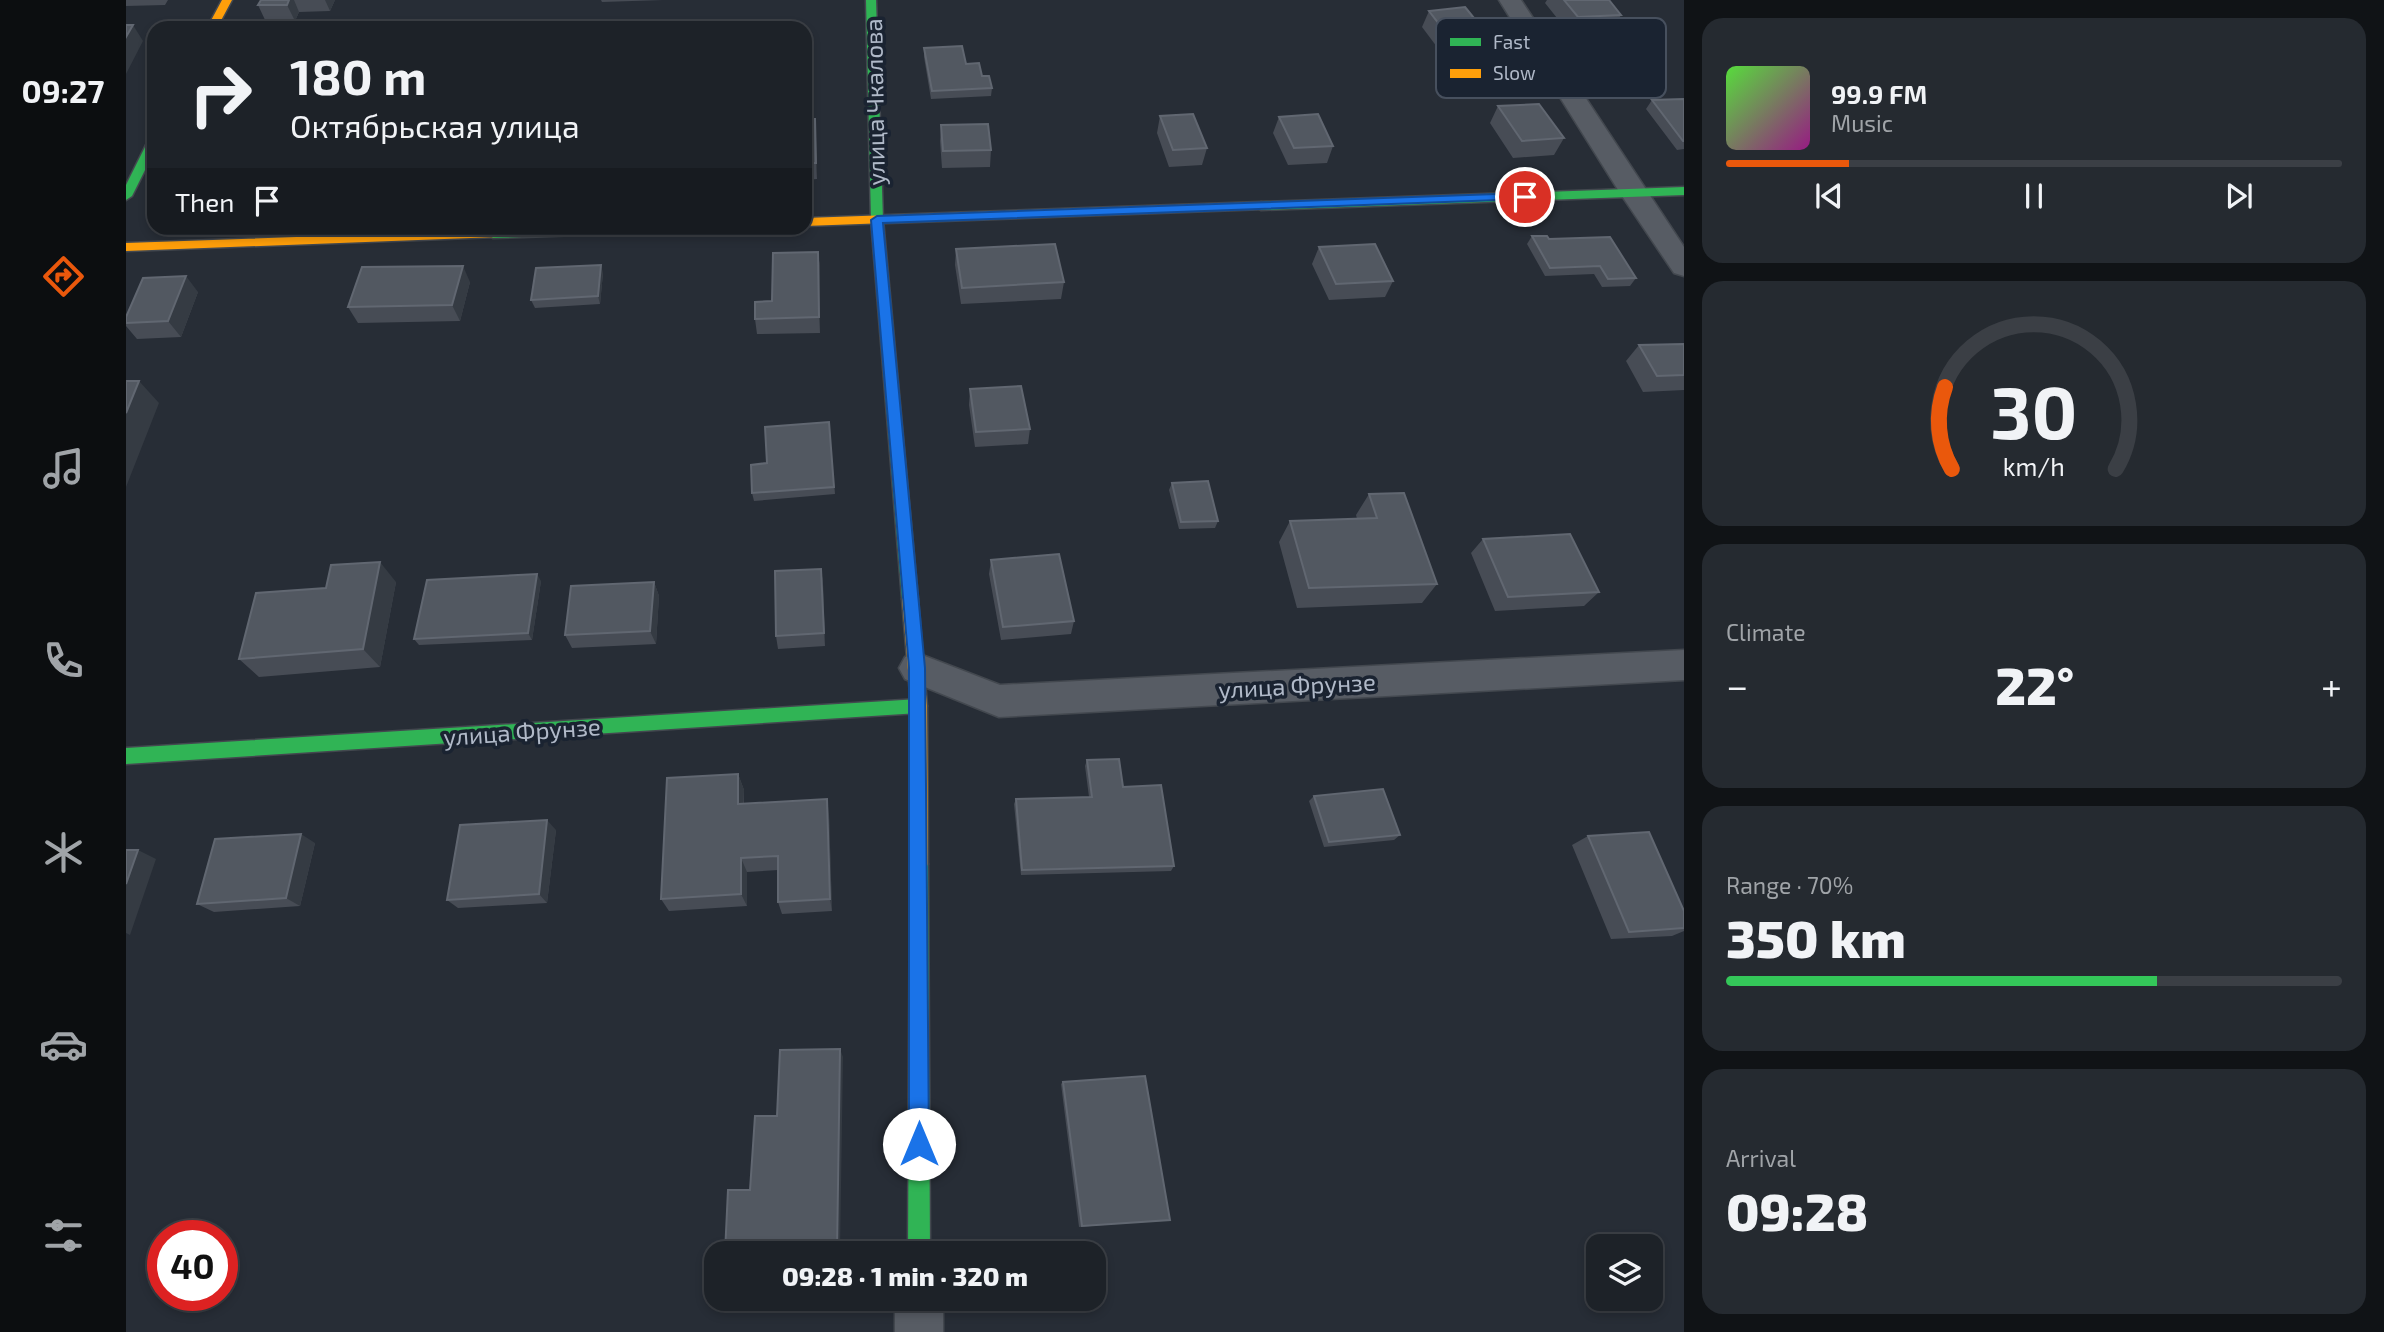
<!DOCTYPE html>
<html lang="en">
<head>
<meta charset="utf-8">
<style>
	body { margin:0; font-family:"Exo 2",sans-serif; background:#252a30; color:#f1f3f6; height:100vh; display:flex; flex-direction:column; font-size:26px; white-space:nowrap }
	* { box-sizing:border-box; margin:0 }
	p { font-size:23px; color:#a0a4a8 }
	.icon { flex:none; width:38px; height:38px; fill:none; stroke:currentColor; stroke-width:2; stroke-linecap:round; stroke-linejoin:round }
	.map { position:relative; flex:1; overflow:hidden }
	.drawer { display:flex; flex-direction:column; gap:18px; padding:18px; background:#101316; width:700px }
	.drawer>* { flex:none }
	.top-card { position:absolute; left:21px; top:21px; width:665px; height:214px; border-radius:21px; box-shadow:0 4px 10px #0003,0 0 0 2px #3b3f45; background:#1d2228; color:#f1f3f6; overflow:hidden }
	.buttons { position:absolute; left:1460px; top:1234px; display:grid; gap:14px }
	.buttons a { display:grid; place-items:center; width:77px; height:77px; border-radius:14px; background:#1d2228; box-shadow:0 4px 10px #0003,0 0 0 2px #3b3f45; font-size:35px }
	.speed { position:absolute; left:21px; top:1220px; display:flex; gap:14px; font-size:35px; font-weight:700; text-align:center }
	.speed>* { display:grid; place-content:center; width:91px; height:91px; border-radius:50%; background:#1d2228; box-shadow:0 4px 10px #0003,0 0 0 2px #3b3f45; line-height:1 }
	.speed .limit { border:10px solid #d22; background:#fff; color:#111 }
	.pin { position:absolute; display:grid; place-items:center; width:60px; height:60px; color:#fff; margin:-30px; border:4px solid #fff; border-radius:50%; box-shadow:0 2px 7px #0007 }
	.me { position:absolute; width:77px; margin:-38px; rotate:0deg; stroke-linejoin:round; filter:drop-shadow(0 0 5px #0008) }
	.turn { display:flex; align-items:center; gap:24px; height:147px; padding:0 28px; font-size:32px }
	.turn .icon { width:91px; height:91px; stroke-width:2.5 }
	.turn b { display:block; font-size:49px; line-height:60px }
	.then { display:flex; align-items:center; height:66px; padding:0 28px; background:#0003; gap:14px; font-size:26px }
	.big { font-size:52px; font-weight:800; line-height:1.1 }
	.drawer .tile { flex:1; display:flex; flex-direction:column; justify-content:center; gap:10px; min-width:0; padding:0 24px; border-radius:21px; background:#252a30 }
	.drawer .dial { align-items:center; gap:0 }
	.dial svg { height:182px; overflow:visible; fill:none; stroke:#3b3f45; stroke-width:7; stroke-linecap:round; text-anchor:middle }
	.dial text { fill:#f1f3f6; stroke:none }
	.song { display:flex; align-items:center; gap:21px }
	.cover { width:84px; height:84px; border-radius:10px; background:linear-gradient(135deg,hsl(110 70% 55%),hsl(310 70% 35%)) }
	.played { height:7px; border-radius:4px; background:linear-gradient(90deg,#ea580c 20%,#3b3f45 20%) }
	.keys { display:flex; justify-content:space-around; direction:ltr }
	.heat { display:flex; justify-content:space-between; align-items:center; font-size:38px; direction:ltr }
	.charge { height:10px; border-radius:5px; background:linear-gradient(90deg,#34c759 70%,#3b3f45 0) }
	.trip { position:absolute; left:578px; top:1241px; width:402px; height:70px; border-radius:21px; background:#1d2228; box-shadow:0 4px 10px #0003,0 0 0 2px #3b3f45; font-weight:800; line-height:70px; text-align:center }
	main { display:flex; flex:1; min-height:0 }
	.tabs { display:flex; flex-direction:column; width:126px; justify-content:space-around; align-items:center; background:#0c0e10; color:#a0a4a8 }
	.tabs .icon { width:49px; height:49px }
	.tabs .selected { color:#ea580c }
	.tabs b { font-size:32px; color:#f1f3f6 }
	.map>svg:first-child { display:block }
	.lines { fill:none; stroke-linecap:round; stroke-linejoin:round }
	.street-casing { stroke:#43484f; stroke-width:3 }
	.fast-casing { stroke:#43484f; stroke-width:3 }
	.slow-casing { stroke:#43484f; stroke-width:3 }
	.street { fill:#575c64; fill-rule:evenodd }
	.fast { fill:#30b455; fill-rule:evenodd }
	.slow { fill:#ff9f0a; fill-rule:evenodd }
	.wall { fill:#474c55 }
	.shaded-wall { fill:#353b43 }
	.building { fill:#525861; stroke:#616771; stroke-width:2 }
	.route { fill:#1a73e8; stroke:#114b97; stroke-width:2 }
	.labels { text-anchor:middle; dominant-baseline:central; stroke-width:7; stroke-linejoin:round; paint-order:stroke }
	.street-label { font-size:24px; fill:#b0b9c8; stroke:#1a2331 }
	.key { fill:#1a2331; stroke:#47505e; stroke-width:2 }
	.key-label { font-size:19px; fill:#b0b9c8 }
</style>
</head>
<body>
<main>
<nav class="tabs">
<b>09:27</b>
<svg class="icon selected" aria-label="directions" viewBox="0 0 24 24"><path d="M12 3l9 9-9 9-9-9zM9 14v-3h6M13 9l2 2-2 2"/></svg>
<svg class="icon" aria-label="music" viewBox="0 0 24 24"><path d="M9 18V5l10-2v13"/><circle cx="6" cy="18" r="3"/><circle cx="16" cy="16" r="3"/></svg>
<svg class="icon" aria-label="phone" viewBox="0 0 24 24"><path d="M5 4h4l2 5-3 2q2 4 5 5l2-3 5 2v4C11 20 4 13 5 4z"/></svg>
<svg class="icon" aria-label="climate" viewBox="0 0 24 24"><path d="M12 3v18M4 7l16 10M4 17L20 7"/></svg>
<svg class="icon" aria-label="car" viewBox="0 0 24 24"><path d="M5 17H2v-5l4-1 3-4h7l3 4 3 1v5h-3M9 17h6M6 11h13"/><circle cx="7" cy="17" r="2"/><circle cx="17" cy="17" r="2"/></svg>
<svg class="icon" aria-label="filters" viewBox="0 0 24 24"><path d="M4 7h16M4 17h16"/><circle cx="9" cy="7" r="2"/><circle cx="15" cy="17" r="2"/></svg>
</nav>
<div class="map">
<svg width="1558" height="1332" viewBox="0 0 1558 1332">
	<rect width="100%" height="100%" fill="#272d36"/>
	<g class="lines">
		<defs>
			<path id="street" d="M1373 0H1395L1558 247V276L1548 273 1494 193Z
				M1558 650V680L873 717 779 679 773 668 779 657 791 653 874 685Z
				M769 1298H817V1332H769Z"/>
			<path id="fast" d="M740 0H750L757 220 792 599 789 603H779L776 599 745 220Z
				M28 138V152L6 196 0 200V185L22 141Z
				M1558 187V195L1135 210 1129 206 1135 202Z
				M442 228H543L537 232 367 238 361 234 367 230Z
				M793 699 799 701 801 706 799 711 793 713 0 764V748Z
				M793 856 799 858 802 864 804 1253H782L784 864 787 858Z"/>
			<path id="slow" d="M96 0H106L91 28H81Z
				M1135 202 1139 203V209L679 226V218Z
				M367 230 371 231V237L0 251V243Z
				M784 593 789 595 792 599 801 706 802 864 799 870 793 872 787 870 784 864 785 706 776 599 779 595Z"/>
		</defs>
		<!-- street casing -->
		<use href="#street" class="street-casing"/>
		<!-- fast casing -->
		<use href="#fast" class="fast-casing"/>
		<!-- slow casing -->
		<use href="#slow" class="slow-casing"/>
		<!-- street -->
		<use href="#street" class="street"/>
		<!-- fast -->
		<use href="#fast" class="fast"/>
		<!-- slow -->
		<use href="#slow" class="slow"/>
	</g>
	<!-- wall -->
	<path class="wall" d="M0 0H42L39 5 0 6Z
		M135 0H209L204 11 173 12 169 21 140 22 132 5Z
		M475 0H537L476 2Z
		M1421 0H1483L1495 15 1485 31 1443 33 1419 3Z
		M1303 11 1378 55 1370 72 1332 75 1296 27Z
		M798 48 840 64 856 76 866 88 865 96 805 99 798 57Z
		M1558 99V149L1551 150 1520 109 1526 100Z
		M1372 106 1438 138 1428 155 1387 158 1364 123Z
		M1034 116 1081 148 1076 165 1043 167 1031 133Z
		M1153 117 1207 146 1201 163 1162 165 1147 133Z
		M679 119H689L691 179 679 180Z
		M815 125 865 150 864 167 816 168 814 141Z
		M1406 236 1423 239 1510 278 1504 286 1476 287 1468 274 1419 276 1401 244Z
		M1193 247 1267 281 1259 297 1203 300 1186 264Z
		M830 249 938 282 935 299 835 304 829 265Z
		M692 252 694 268V333L631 334 629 319Z
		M477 273 474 304 409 308 405 300Z
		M344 282 334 321 232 323 222 307Z
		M72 292 55 337 11 339 0 326V317Z
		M1558 344V390L1517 392 1500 361 1513 345Z
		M844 389 904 429 902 444 849 447 843 405Z
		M703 422 709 494 628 501 626 493 641 463Z
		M1046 483 1092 521 1089 528 1053 529 1043 490Z
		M1243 494 1311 584 1296 603 1171 608 1153 542 1164 521 1231 519 1230 515Z
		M1357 539 1473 592 1458 606 1369 611 1345 553Z
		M865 560 948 621 945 634 875 640 863 574Z
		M695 569 697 583 699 646 652 649 650 636Z
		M415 581 406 640 293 645 288 639Z
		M270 582 254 667 133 677 113 659 200 588Z
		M528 582 533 596 530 644 446 648 439 635Z
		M961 760 997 787 1048 866 1045 871 895 875 888 804 890 799 963 797 959 766Z
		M612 774 618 790V804L703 814 706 911 656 914 652 902V870L621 872V906L543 911 535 899Z
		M1188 796 1274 835 1268 840 1198 847 1183 801Z
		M430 830 421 903 332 908 321 900Z
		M1462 836 1558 911V931L1546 936 1485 939 1446 845Z
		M189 843 174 906 88 912 71 904Z
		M937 1082 1044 1220 953 1227 935 1084Z"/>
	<!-- shaded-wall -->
	<path class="shaded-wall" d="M163 0H168L173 12 169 21 161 5Z
		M199 0H209L204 11Z
		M7 25 17 41 0 74V37Z
		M683 61 684 70 679 93V83Z
		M689 119 690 136 691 179 690 163Z
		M692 252 694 268V333L693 317Z
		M475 265 477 273 474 304 472 296Z
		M337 266 344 282 334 321 326 305Z
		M60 276 72 292 55 337 42 321Z
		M13 381 33 403 0 487V413Z
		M254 562 270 582 254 667 237 649Z
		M695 569 697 583 699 646 698 633Z
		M411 574 415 581 406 640 402 633Z
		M528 582 533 596 530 644 524 631Z
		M612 774 618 790 617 819 612 804Z
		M701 799 703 814 706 911 704 899Z
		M421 820 430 830 421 903 413 894Z
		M175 834 189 843 174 906 160 898Z
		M12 850 30 859 4 935 0 933V884Z
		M615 858 621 872V906L615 894Z
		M714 1049 717 1057 714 1253H711Z"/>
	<!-- building -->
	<path class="building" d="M135 0H163L161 5H132Z
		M1438 0H1483L1495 15 1452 17Z
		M1339 7 1378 55 1340 59 1303 11Z
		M0 25H7L0 37Z
		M836 46 840 64 853 63 856 76H863L866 88 806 91 798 48Z
		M679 61H683L679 83Z
		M1558 99V141H1557L1526 100Z
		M1413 104 1438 138 1396 141 1372 106Z
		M1067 114 1081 148 1047 150 1034 116Z
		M1192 114 1207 146 1168 148 1153 117Z
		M679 119H689L690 163H679Z
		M862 124 865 150 817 151 815 125Z
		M1406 236H1421L1423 239 1484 237 1510 278 1482 279 1474 266 1424 268Z
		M929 244 938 282 836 288 830 249Z
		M1249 244 1267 281 1210 284 1193 247Z
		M692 252 693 317 629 319V302L646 301 647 253Z
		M475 265 472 296 405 300 410 268Z
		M337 266 326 305 222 307 236 267Z
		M60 276 42 321 0 323V317L17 278Z
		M1558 344V375L1531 376 1513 345Z
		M0 381H13L0 413Z
		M895 386 904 429 850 432 844 389Z
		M703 422 708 487 626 493 625 465 641 463 639 427Z
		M1082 481 1092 521 1055 522 1046 483Z
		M1278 493 1311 584 1183 588 1164 521 1251 518 1243 494Z
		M1444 534 1473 592 1382 597 1357 539Z
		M933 554 948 621 877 627 865 560Z
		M254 562 237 649 113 659 130 593 200 588 205 565Z
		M695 569 698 633 650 636 649 571Z
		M411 574 402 633 288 639 301 580Z
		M528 582 524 631 439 635 445 586Z
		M993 759 997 787 1035 785 1048 866 896 870 890 799 966 797 961 760Z
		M612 774V804L701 799 704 899 652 902V856L615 858V894L535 899 541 778Z
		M1257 789 1274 835 1203 842 1188 796Z
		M421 820 413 894 321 900 334 825Z
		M1523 832 1558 911V928L1503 932 1462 836Z
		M175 834 160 898 71 904 89 839Z
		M0 850H12L0 884Z
		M714 1049 711 1253H599L602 1190H624L629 1116H651L654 1050Z
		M1019 1076 1044 1220 956 1226 937 1082Z
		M596 1298H711L710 1305 595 1307Z"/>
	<!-- route -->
	<path class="route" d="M1399 193 1403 194V199L757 223 799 668 803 1144 800 1151 793 1154 786 1151 783 1144V668L745 220 751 216Z"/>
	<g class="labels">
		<!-- street labels -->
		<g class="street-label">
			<text transform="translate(748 102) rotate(-91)">улица Чкалова</text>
			<text transform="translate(1171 685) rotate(-3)">улица Фрунзе</text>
			<text transform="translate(396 731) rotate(-4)">улица Фрунзе</text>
		</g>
	</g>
	<!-- legend -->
	<rect x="1310" y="18" width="230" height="80" rx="10" class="key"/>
	<rect x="1324" y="38" width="31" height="8" fill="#30b455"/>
	<rect x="1324" y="69" width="31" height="9" fill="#ff9f0a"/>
	<g class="key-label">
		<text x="1367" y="49">Fast</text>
		<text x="1367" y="80">Slow</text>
	</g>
</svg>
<div class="buttons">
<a><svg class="icon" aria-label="layers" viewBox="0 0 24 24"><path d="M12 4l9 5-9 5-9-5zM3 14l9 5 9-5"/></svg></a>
</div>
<div class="speed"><div class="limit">40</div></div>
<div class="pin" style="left:1399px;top:197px;background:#d93025"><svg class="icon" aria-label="arrive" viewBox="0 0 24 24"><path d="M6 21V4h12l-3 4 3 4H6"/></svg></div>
<svg class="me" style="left:793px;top:1144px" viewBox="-20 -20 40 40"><circle r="19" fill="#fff"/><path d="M0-13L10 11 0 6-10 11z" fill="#1a73e8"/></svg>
<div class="trip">09:28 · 1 min · 320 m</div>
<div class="top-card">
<div class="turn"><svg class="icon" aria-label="right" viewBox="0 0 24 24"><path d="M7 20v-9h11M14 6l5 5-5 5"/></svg><div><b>180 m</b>Октябрьская улица</div></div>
<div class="then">Then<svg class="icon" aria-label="arrive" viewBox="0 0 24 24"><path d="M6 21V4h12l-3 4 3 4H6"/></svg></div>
</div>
</div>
<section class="drawer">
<div class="tile">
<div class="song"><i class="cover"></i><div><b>99.9 FM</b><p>Music</p></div></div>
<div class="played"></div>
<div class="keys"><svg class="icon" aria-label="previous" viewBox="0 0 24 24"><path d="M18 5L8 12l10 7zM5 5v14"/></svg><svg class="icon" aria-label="pause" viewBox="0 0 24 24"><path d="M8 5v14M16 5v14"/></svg><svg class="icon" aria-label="next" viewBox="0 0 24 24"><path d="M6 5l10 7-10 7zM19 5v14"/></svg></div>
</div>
<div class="tile dial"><svg viewBox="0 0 100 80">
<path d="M14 69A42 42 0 1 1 86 69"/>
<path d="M14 69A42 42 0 0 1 11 33" stroke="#ea580c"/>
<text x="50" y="56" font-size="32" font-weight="700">30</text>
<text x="50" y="72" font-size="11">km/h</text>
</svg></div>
<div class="tile"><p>Climate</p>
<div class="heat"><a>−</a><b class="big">22°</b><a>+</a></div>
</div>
<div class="tile"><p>Range · 70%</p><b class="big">350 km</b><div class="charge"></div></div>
<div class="tile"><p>Arrival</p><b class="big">09:28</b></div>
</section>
</main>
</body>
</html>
